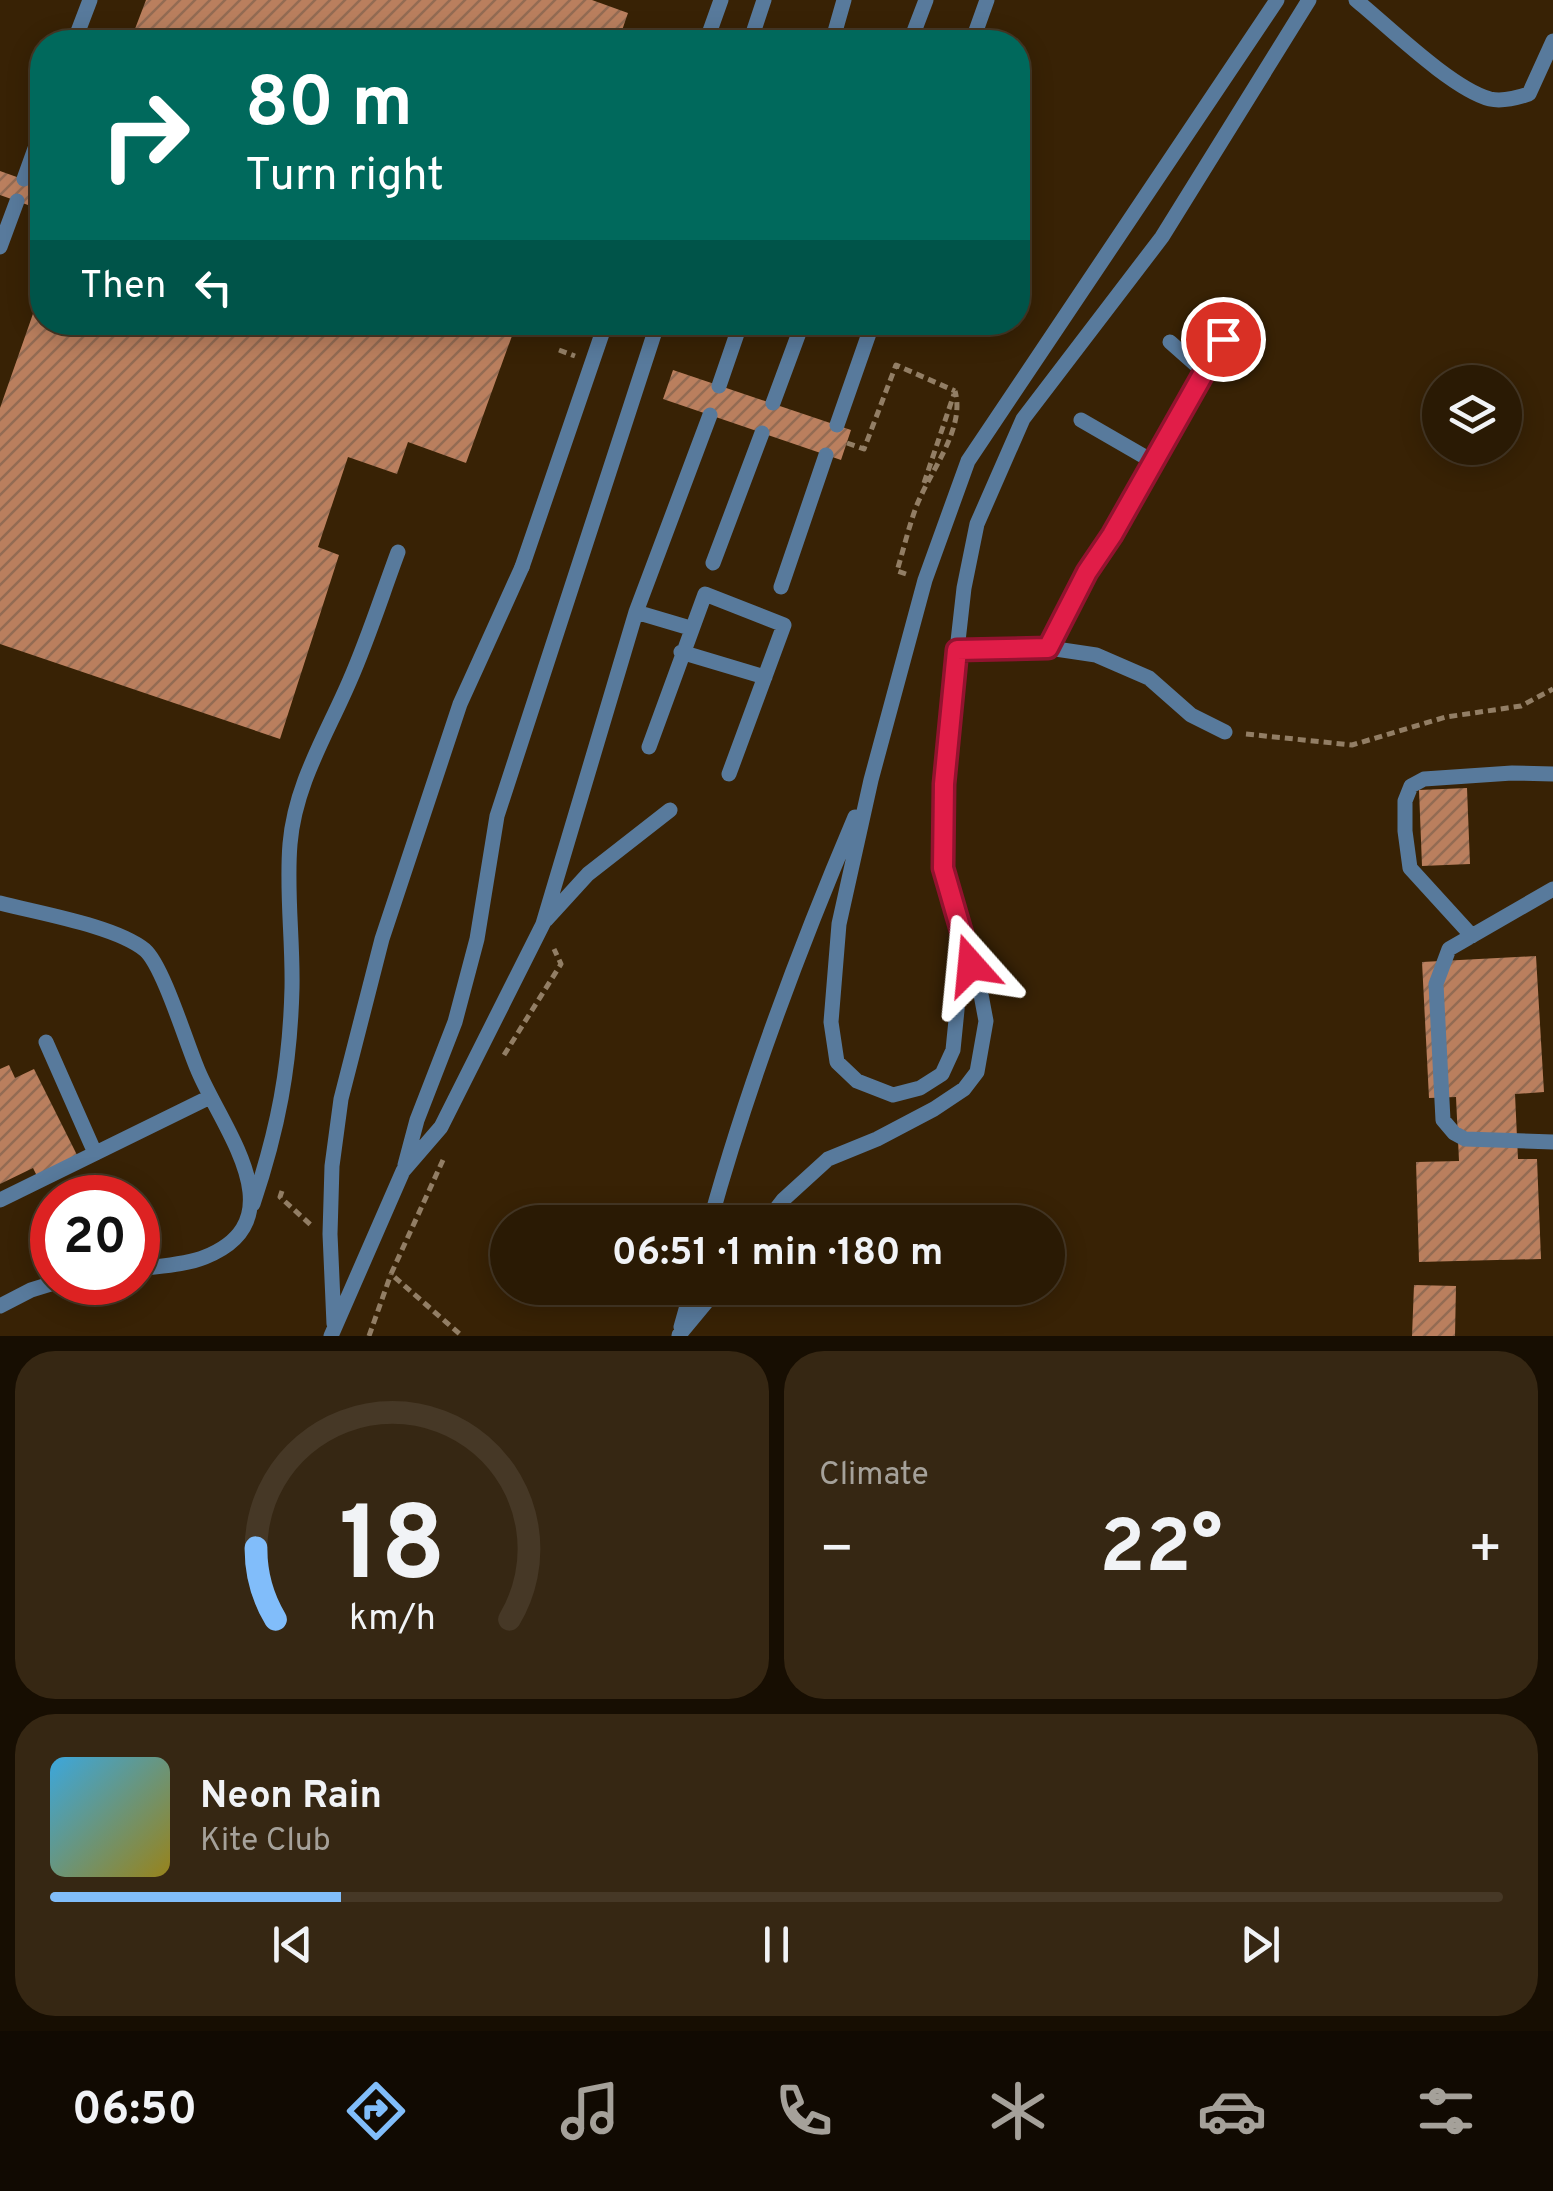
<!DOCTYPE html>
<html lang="en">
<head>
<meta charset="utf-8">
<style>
	body { margin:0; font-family:Overpass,sans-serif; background:#362713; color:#f1f3f6; height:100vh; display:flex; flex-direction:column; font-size:38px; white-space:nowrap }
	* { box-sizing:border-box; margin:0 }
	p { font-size:32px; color:#a5a19a }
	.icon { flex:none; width:55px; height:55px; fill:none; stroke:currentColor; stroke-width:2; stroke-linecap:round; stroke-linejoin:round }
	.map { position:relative; height:1336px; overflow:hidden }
	.details { display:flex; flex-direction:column; gap:15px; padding:15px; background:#170e02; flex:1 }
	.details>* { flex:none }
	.banner { position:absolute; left:30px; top:30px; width:1000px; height:305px; border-radius:40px; box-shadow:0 5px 25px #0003,0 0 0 2px #463826; background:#00695c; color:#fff; overflow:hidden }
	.controls { position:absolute; left:1422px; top:365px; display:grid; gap:20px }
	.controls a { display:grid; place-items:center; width:100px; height:100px; border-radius:50%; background:#2a1a04; box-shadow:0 5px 25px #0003,0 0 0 2px #463826; font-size:50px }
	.speed { position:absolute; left:30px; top:1175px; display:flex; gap:20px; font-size:50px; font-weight:700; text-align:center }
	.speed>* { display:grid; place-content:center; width:130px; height:130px; border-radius:50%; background:#2a1a04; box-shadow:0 5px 25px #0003,0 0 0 2px #463826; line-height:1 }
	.speed .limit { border:15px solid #d22; background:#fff; color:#111 }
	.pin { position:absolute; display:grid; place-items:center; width:85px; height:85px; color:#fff; margin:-42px; border:5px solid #fff; border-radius:50%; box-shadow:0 2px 10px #0007 }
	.me { position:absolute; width:110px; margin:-55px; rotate:342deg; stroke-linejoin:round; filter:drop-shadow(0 0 8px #0008) }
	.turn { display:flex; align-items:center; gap:35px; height:210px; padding:0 50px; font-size:45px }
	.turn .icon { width:130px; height:130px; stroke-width:2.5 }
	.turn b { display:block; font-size:70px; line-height:85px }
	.then { display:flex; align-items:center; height:95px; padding:0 50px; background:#0003; gap:20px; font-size:38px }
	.big { font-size:75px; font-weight:700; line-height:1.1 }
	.details .tile { flex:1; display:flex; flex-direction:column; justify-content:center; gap:15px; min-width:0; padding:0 35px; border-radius:40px; background:#362713 }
	.details .dial { align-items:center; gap:0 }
	.dial svg { height:260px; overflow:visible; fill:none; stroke:#463826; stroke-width:7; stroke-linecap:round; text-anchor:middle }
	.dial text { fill:#f1f3f6; stroke:none }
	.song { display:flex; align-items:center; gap:30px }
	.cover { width:120px; height:120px; border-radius:15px; background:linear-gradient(135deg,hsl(200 70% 55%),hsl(50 70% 35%)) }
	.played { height:10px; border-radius:5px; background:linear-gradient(90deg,#81bdfa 20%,#463826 20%) }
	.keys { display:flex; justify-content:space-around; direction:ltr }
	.heat { display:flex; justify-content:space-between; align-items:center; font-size:55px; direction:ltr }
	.details .tiles { flex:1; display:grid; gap:15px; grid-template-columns:1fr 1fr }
	.tile:last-child { grid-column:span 2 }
	.trip { position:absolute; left:490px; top:1205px; width:575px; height:100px; border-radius:50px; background:#2a1a04; box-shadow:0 5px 25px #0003,0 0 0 2px #463826; font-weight:700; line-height:100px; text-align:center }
	.menu { display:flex; height:160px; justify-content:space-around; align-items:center; background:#110a02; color:#a5a19a }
	.menu .icon { width:70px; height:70px }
	.menu .selected { color:#81bdfa }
	.menu b { font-size:45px; color:#f1f3f6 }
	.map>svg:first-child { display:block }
	.building { fill:url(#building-hatch) }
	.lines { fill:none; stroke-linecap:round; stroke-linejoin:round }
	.path { stroke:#927e65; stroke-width:5; stroke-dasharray:8 5; stroke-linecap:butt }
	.service { stroke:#587a9c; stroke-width:15 }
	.service-bridge { stroke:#587a9c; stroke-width:15 }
	.route-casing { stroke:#92132f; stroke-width:25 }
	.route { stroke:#e11d48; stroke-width:18 }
</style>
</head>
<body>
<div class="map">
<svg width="1553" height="1336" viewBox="0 0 1553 1336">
	<defs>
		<pattern id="building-hatch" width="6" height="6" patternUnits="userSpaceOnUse" patternTransform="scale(2.5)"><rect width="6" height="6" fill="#ba7f5e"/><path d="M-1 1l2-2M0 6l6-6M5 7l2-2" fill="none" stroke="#936b53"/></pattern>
	</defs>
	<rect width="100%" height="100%" fill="#382205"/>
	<!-- building -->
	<path class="building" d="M146 0H592L628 13 618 42H130Z
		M0 171 42 186V210L0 195Z
		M42 288V322H517L466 463 408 442 397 474 348 457 318 547 339 555 280 739 0 644V408Z
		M673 370 851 430 841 460 663 399Z
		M1467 788 1470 864 1422 866 1419 790Z
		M1536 956 1544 1092 1515 1094 1518 1159H1537L1541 1259 1419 1262 1416 1162 1459 1161 1456 1097 1429 1098 1422 962Z
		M9 1065 15 1078 34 1069 78 1157 38 1178 33 1168 0 1184V1069Z
		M1414 1285 1456 1286 1455 1336H1412Z"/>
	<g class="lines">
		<!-- path -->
		<path class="path" d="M559 350 575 356
			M847 443 864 449 896 365 955 391
			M924 483 954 394
			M906 574 897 571C903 551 908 530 915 510 928 473 966 430 955 391
			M1246 734 1352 745 1446 717 1521 706 1553 689
			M504 1055 561 964 554 949
			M443 1160 391 1274 462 1336
			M282 1191 280 1197 312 1226
			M369 1336 391 1274"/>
		<!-- service -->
		<path class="service" d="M1356 0C1389 27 1452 89 1490 99 1503 102 1517 98 1529 94L1553 41
			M74 42 90 0
			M706 42 721 0
			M750 42 764 0
			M832 42 844 0
			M910 42 926 0
			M972 42 987 0
			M24 179 42 129
			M0 247 17 201
			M1170 342 1204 372
			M719 386 741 322
			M773 403 803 322
			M1081 420 1152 461
			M837 425 873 322
			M713 563 762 433
			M781 587 826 455
			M636 612 690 628
			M1049 648 1087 572 1112 535 1223 339
			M957 650 1049 648 1096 655 1149 678 1191 715 1225 732
			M681 652 765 677
			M649 747 705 594 784 625 729 774
			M1553 889 1449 949 1436 984 1443 1120 1454 1133 1465 1139 1553 1142
			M0 903C38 913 116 926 145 950 163 966 186 1042 197 1068 220 1126 300 1219 205 1257 185 1265 159 1266 138 1269
			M546 920 588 874 670 810
			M1472 936 1410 868 1405 831V801L1411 786 1424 779 1512 773 1553 774
			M963 950 953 1050 942 1074 920 1088 893 1095 857 1081 837 1062 831 1022 839 924 871 780 925 580 968 461 1277 0
			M46 1042 95 1153
			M405 1165 417 1120 455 1022 477 939 497 816 658 322
			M0 1200 210 1097
			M253 1204C278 1129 290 1068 292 988 293 940 286 891 290 844 295 784 327 734 350 680 368 639 382 595 398 552
			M710 1222C748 1084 799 949 855 817
			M766 1222 783 1200 828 1159 877 1139 934 1109 964 1089 977 1072 986 1021 979 984 963 946 943 868 944 784 957 650 964 588 977 524 1023 419 1162 237 1309 0
			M0 1306 31 1290 57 1282
			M334 1324 330 1234 332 1166 341 1099 382 939 460 704 522 567
			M681 1327 692 1288
			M679 1335 718 1288
			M331 1336 403 1171 441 1127 543 924 636 612 710 415"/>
		<!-- service-bridge -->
		<path class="service-bridge" d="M522 567 606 322"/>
	</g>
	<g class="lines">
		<defs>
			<path id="route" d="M971 965 943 868 944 784 957 650 1048 648 1087 572 1112 535 1223 339"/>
		</defs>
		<!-- route casing -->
		<use href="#route" class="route-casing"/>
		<!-- route -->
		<use href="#route" class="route"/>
	</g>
</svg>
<div class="controls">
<a><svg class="icon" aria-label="layers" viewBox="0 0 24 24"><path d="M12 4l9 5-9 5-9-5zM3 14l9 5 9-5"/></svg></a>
</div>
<div class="speed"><div class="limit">20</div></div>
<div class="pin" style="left:1223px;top:339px;background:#d93025"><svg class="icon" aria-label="arrive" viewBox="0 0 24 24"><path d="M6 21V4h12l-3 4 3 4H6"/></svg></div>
<svg class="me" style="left:971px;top:965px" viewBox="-20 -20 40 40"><path d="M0-17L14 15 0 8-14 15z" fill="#e11d48" stroke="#fff" stroke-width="4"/></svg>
<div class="trip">06:51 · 1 min · 180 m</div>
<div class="banner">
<div class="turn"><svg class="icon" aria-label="right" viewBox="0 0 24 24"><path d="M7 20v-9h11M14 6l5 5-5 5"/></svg><div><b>80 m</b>Turn right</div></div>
<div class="then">Then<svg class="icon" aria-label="left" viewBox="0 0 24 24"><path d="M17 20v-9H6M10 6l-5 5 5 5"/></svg></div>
</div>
</div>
<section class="details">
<div class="tiles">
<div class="tile dial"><svg viewBox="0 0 100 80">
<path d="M14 69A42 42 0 1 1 86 69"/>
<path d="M14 69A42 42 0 0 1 8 47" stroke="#81bdfa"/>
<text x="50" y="56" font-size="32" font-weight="700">18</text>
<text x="50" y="72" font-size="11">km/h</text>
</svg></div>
<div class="tile"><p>Climate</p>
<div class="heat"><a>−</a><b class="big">22°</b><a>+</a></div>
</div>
<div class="tile">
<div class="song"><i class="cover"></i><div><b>Neon Rain</b><p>Kite Club</p></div></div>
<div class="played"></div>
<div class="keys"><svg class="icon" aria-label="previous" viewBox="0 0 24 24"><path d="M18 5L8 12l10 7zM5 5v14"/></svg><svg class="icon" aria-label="pause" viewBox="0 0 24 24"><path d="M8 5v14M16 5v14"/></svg><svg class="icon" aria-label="next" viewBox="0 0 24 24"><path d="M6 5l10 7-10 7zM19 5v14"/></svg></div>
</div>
</div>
</section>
<nav class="menu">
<b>06:50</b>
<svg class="icon selected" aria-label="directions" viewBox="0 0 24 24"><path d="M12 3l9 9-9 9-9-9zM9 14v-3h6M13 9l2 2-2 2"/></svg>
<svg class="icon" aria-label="music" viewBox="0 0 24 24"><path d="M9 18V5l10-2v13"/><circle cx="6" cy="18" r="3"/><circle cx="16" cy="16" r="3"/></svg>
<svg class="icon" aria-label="phone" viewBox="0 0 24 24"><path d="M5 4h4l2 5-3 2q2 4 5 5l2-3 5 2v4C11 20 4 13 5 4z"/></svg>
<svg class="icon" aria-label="climate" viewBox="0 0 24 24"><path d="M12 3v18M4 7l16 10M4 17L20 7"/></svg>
<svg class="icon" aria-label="car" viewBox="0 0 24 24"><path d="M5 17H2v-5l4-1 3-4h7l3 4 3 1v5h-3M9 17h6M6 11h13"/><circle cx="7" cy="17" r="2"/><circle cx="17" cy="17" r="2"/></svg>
<svg class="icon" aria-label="filters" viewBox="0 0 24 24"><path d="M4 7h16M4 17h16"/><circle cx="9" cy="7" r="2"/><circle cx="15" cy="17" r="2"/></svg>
</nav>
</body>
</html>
